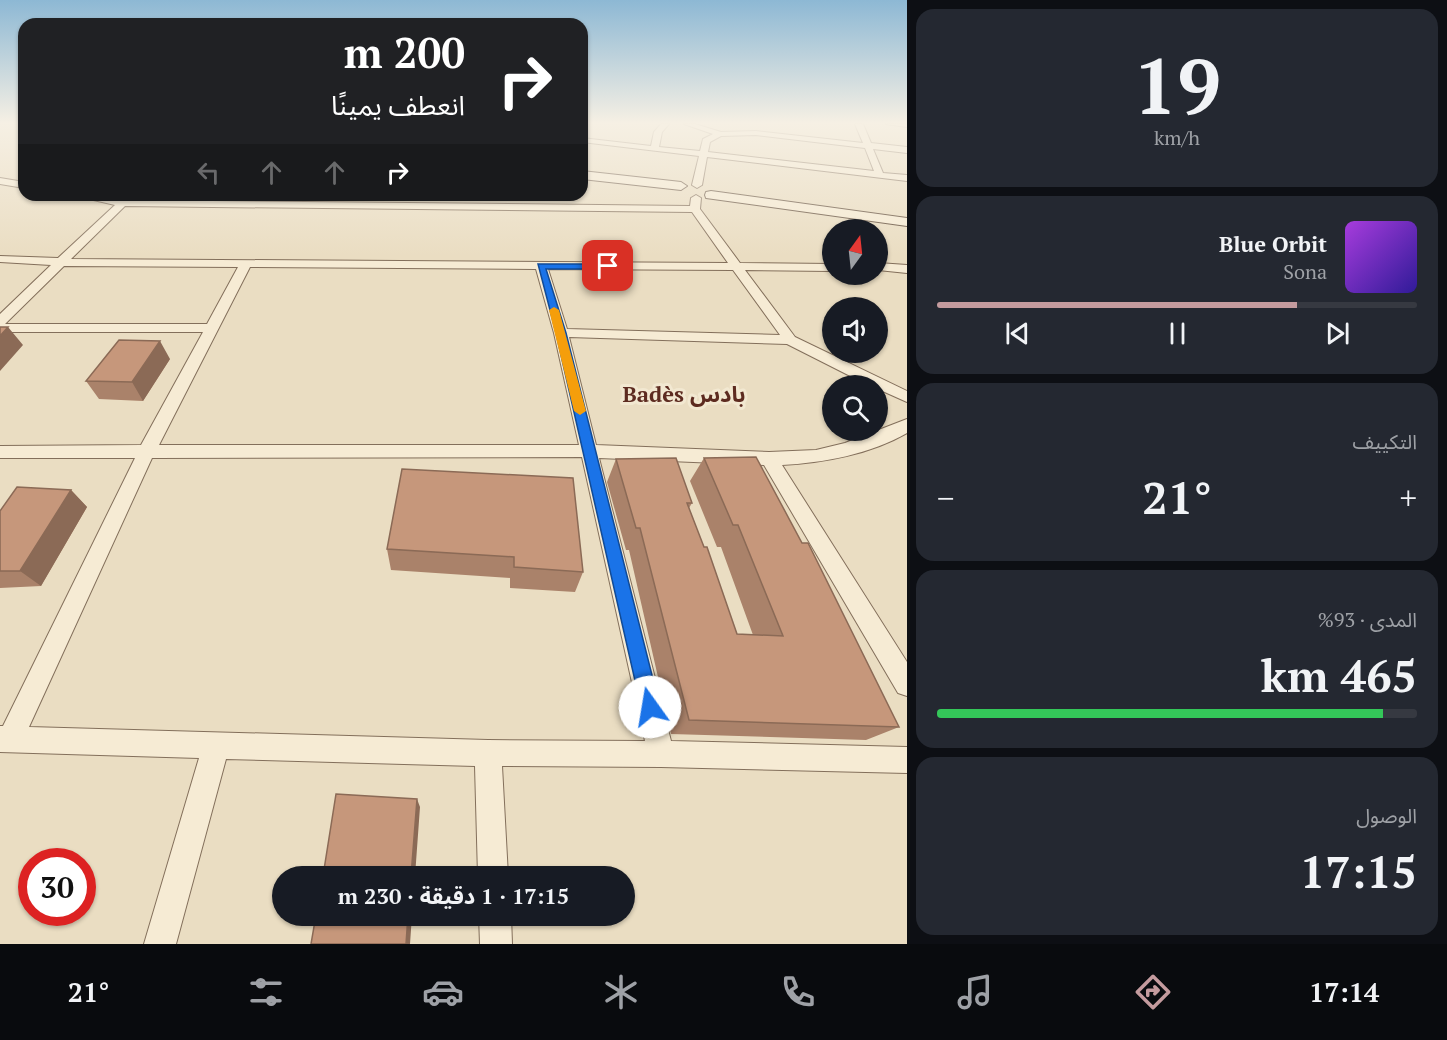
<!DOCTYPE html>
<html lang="ar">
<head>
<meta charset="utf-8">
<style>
	body { margin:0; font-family:"PT Serif","Noto Sans Arabic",serif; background:#242831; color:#f1f3f6; direction:rtl; height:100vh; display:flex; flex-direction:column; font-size:22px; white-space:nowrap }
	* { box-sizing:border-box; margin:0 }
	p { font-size:20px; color:#9ea1a6 }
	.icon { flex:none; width:33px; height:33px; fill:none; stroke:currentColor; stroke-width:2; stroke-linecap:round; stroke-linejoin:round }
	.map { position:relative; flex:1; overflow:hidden; direction:ltr }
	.drawer { display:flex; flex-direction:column; gap:9px; padding:9px; background:#0d0f14; width:540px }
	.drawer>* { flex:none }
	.hud { position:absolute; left:18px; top:18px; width:570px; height:183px; border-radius:18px; box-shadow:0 2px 4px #0004; direction:rtl; background:#202124; color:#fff; overflow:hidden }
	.needle { width:39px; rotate:15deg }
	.controls { position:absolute; left:822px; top:219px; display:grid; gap:12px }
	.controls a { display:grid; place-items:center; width:66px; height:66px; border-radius:50%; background:#171b24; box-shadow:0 2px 4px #0004; font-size:30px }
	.speed { position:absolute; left:18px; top:848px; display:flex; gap:12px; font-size:30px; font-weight:700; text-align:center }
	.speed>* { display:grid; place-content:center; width:78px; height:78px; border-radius:50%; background:#171b24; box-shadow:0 2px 4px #0004; line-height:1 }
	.speed .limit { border:9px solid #d22; background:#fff; color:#111 }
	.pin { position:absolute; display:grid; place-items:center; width:51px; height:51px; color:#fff; margin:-26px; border-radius:12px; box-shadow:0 3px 9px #0006 }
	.me { position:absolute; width:66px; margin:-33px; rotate:347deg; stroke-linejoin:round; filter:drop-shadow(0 0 4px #0008) }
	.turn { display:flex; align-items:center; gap:21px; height:126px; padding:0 24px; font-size:27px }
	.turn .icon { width:78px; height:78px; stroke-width:2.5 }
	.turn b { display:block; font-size:42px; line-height:51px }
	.lanes { display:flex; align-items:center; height:57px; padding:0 24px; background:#0003; justify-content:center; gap:30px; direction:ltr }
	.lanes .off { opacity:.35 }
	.big { font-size:45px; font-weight:700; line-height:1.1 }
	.drawer .tile { flex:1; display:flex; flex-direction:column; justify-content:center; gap:9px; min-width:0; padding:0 21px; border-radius:18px; background:#242831 }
	.drawer .dial { align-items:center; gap:0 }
	.dial b { font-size:78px; line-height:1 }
	.song { display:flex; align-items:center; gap:18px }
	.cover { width:72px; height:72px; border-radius:9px; background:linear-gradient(135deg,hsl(280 70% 55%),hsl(250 70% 35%)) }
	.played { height:6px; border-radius:3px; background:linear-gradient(90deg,#c49b9e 75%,#363941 75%) }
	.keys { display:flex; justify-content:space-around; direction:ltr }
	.heat { display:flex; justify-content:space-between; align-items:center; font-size:33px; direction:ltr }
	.charge { height:9px; border-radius:4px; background:linear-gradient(90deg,#34c759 93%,#363941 0) }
	.trip { position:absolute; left:272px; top:866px; width:363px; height:60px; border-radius:30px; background:#171b24; box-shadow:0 2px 4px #0004; font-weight:700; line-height:60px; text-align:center; direction:rtl }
	.tabs { display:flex; height:96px; justify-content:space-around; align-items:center; background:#090b0e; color:#9ea1a6 }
	.tabs .icon { width:42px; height:42px }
	.tabs .current { color:#c49b9e }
	.tabs b { font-size:27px; color:#f1f3f6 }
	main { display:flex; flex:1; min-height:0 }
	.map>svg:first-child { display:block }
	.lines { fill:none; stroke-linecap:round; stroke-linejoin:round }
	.street-casing { stroke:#836f5b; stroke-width:2 }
	.secondary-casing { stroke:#64503e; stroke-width:2 }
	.street { fill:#f6ebd4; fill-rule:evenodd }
	.secondary { fill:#f6ebd4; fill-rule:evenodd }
	.wall { fill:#aa826a }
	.shaded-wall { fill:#8b6a56 }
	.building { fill:#c6977b; stroke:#8b6a56; stroke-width:1.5 }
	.route { fill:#1a73e8; stroke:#114b97; stroke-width:1.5 }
	.slow { fill:#f59e0b }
	.labels { text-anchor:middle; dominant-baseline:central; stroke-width:6; stroke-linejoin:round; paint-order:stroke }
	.neighbourhood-label { font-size:22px; font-weight:bold; fill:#5d2b20; stroke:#f2e8d1 }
</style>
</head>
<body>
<main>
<section class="drawer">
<div class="tile dial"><b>19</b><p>km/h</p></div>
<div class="tile">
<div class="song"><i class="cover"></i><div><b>Blue Orbit</b><p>Sona</p></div></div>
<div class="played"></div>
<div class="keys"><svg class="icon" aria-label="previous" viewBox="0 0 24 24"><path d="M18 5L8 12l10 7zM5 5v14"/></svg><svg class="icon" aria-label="pause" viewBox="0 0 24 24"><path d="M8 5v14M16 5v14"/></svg><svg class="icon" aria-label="next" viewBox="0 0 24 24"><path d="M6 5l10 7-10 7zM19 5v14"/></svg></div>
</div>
<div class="tile"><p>التكييف</p>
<div class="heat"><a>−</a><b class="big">21°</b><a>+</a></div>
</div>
<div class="tile"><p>المدى · 93%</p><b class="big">465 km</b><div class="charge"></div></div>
<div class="tile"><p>الوصول</p><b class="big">17:15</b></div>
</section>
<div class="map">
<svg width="907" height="944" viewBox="0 0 907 944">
	<rect width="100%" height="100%" fill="#eaddc2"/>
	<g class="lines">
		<defs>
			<path id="street" d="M661 124H669L662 132 659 147 700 151 703 139 713 134 684 124H695L721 132 756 131 863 143 855 124H863L871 143 907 147V153L873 149 883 173 907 175V181L707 157 702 185 697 188 692 185 699 156 582 142V138L651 146 654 132ZM756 135 865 148 874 171 708 152 710 142 721 136Z
				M886 124H907V127Z
				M0 178 24 182V188L0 184Z
				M72 195H94L122 200 690 206 691 198 696 195 701 198 700 209 740 263 832 264V271L745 270 795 337 907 391V402L878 389V386H870L787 344 569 337 596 445 769 452 816 450 845 443 907 419V433C871 454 823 463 782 465L907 662V696L898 693 764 465 599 458 671 741 907 747V773L661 767 502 766 508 876H478L475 766 226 759 176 944H144L199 758 0 752V726H3L135 458H0V446L141 445 203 332H0V314L51 265 0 262V256L58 258 115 205ZM125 206 692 212 728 263 71 259ZM64 266 238 267 207 324H5ZM250 267 536 269 554 333 579 445H159ZM548 269 733 270 780 335 567 329ZM582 457 645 741 488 740 29 727 152 458Z
				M878 263 907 265V273L878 270Z
				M479 915H511L512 944H480Z"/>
			<path id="secondary" d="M582 171 681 182 687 186 681 190 582 179Z
				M711 191 907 218V226L706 198 705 195 706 192Z"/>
		</defs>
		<!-- street casing -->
		<use href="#street" class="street-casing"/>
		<!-- secondary casing -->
		<use href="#secondary" class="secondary-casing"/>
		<!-- street -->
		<use href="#street" class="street"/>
		<!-- secondary -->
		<use href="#secondary" class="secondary"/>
	</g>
	<!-- wall -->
	<path class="wall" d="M170 359 143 401 99 399 86 381Z
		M704 458 899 727 866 740 671 734 629 550H626L607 482 616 459 692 503 689 508 737 634 753 635 721 547H717L690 481Z
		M402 469 583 572 575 592 510 588V578L391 570 387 549Z
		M71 490 87 507 41 586 0 588V511Z"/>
	<!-- shaded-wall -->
	<path class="shaded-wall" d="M8 327 23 345 0 371V336Z
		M160 341 170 359 143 401 132 382Z
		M71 490 87 507 41 586 20 571Z
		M417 799 420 807 415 876H411Z
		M408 915H412L410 944H406Z"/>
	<!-- building -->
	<path class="building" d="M0 327H8L0 336Z
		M119 340 160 341 132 382 86 381Z
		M756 457 802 543H808L899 727 689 720 640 528H636L616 459 676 458 692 503H687L704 547H707L737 634 783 636 738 525H733L704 458Z
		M402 469 573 478 583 572 514 567V557L387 549Z
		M17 487 71 490 20 571H0V511Z
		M336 794 417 799 411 876H323Z
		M316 915H408L406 944H311Z"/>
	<!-- sky -->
	<linearGradient id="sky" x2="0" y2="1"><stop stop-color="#8db8d4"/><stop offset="0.48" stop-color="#f6f0e4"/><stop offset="1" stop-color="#f6f0e4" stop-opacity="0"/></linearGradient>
	<rect width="907" height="256" fill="url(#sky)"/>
	<!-- route -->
	<path class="route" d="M538 264H608L613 266 608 269H546L566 333 660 707 657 714 650 716 643 714 641 707 556 333Z"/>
	<!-- slow -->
	<path class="slow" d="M554 307 559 310 586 411 580 415 574 411 549 310Z"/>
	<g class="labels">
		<!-- neighbourhood labels -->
		<g class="neighbourhood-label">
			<text x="684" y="393">Badès بادس</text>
		</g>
	</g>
</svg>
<div class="controls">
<a><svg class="needle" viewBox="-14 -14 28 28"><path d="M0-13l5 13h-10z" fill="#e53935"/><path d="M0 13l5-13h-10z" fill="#9ea1a6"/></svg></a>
<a><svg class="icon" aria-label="sound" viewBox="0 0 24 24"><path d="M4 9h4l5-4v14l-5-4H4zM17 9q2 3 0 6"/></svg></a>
<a><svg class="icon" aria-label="search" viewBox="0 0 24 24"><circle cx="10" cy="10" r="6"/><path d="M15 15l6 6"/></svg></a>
</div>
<div class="speed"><div class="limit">30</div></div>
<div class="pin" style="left:608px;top:266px;background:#d93025"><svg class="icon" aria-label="arrive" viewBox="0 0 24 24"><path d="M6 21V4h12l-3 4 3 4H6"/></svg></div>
<svg class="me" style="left:650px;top:707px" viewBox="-20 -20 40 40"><circle r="19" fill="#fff"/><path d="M0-13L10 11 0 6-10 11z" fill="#1a73e8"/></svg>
<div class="trip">17:15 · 1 دقيقة · 230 m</div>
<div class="hud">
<div class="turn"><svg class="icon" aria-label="right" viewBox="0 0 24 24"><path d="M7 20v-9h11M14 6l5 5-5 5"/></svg><div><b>200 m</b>انعطف يمينًا</div></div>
<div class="lanes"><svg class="icon off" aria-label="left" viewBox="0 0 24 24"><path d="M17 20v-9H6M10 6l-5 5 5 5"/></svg><svg class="icon off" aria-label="ahead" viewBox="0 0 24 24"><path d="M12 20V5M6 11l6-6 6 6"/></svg><svg class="icon off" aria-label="ahead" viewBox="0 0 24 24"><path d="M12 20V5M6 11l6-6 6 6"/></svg><svg class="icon" aria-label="right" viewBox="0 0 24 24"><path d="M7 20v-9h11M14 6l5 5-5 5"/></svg></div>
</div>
</div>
</main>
<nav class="tabs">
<b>17:14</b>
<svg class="icon current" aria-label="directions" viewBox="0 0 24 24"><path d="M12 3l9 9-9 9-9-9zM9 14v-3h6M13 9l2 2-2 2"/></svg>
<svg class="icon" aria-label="music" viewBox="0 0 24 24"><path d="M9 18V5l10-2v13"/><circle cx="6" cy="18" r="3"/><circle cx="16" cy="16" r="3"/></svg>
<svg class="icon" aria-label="phone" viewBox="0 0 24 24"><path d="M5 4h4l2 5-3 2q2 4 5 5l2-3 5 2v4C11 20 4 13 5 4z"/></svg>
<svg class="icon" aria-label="climate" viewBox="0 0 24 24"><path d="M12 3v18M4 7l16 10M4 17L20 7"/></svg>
<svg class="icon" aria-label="car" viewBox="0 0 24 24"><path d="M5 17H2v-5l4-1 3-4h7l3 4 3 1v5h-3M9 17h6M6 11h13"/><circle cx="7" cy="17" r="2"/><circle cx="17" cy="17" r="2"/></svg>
<svg class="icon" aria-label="filters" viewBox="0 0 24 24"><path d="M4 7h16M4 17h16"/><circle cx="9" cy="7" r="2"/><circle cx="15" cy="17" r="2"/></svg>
<b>21°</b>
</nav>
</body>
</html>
